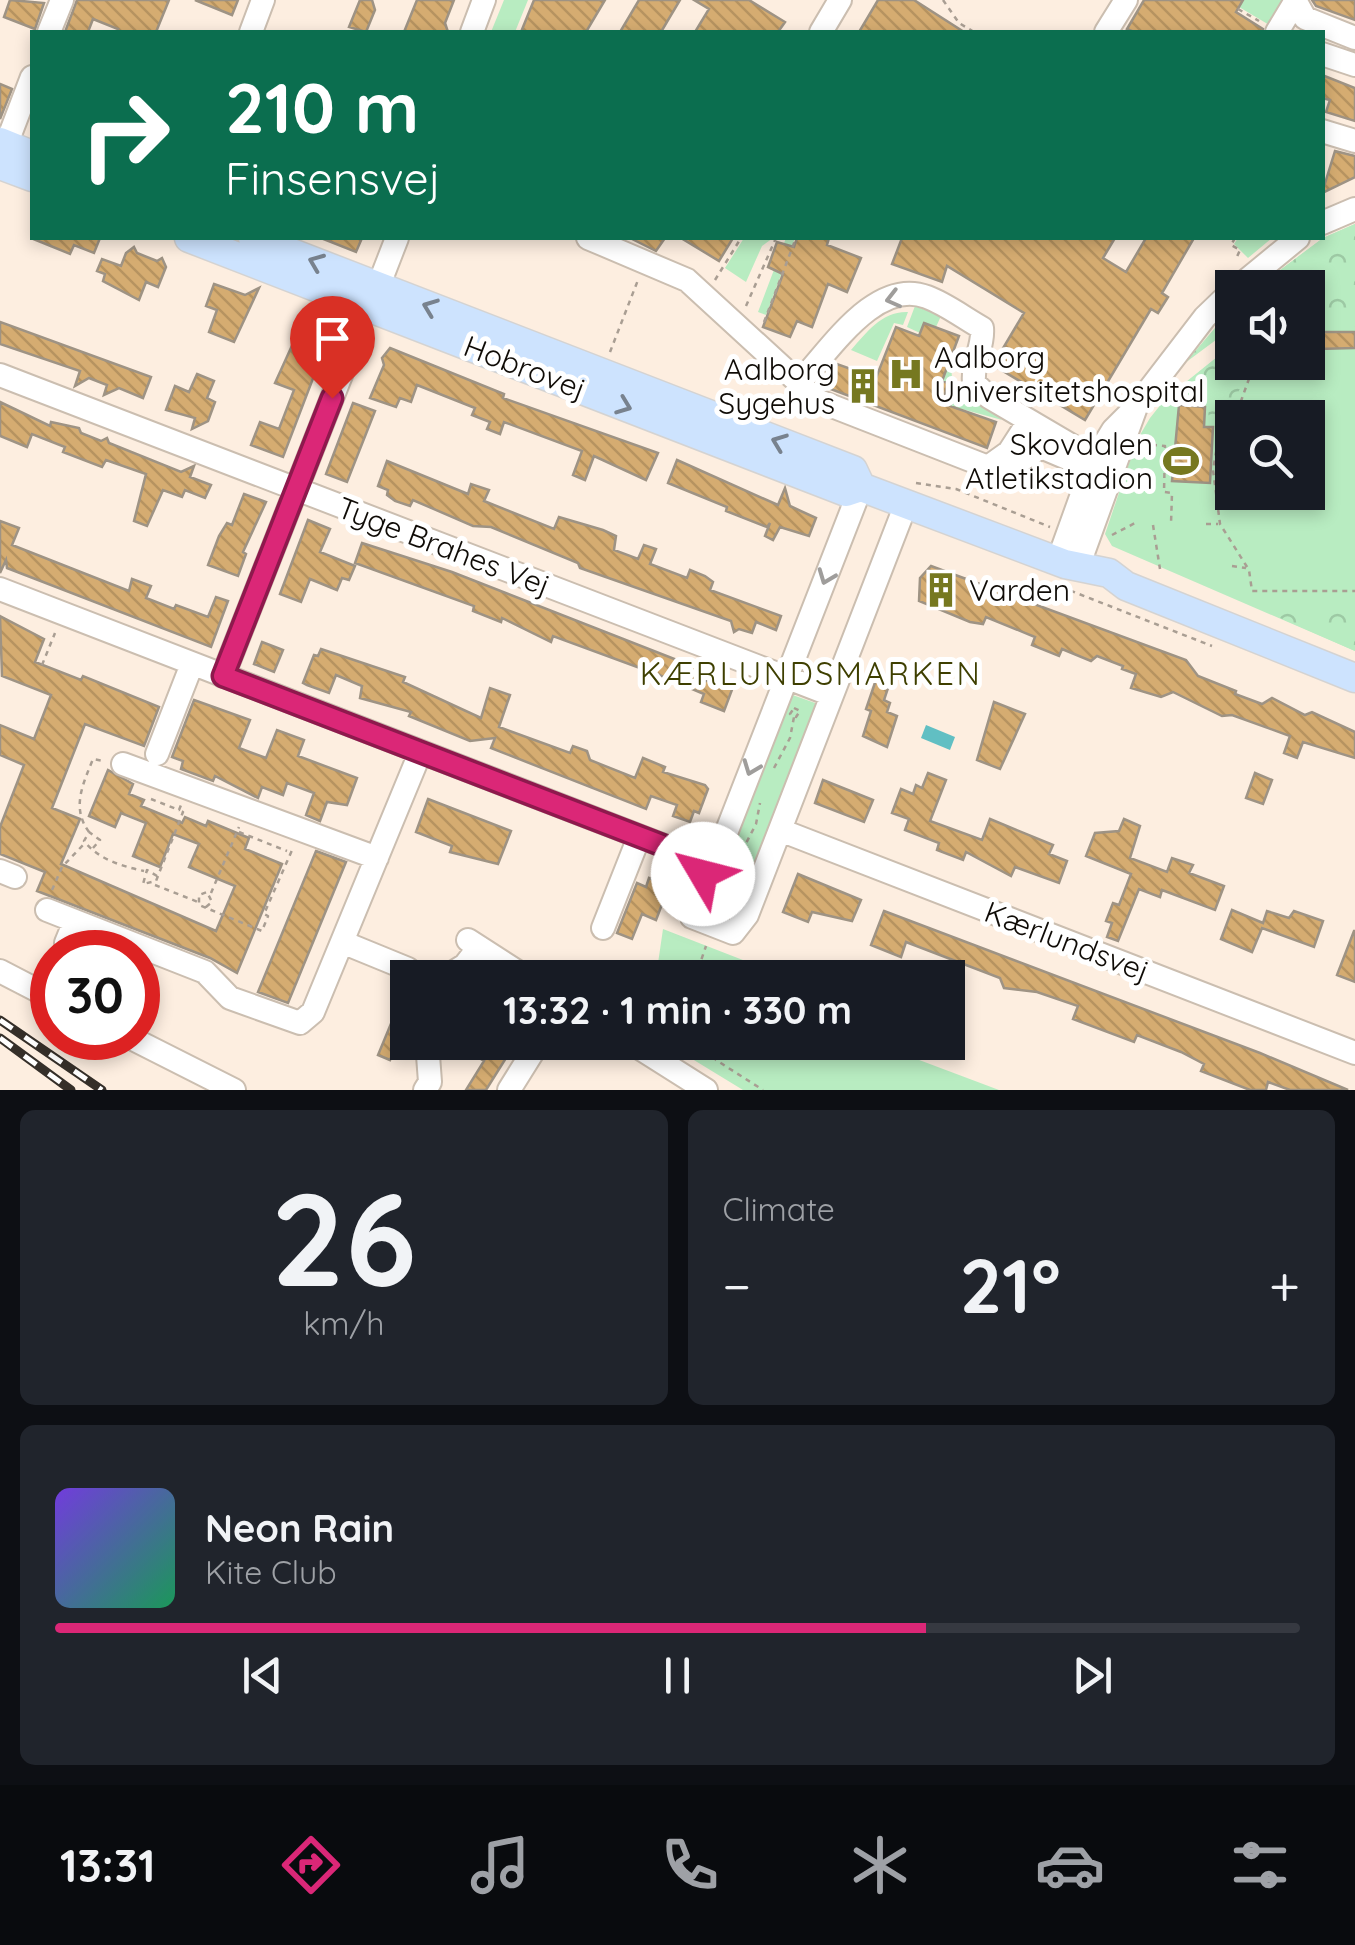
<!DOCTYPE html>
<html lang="en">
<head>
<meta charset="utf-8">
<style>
	body { margin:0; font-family:Quicksand,sans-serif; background:#20242c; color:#f1f3f6; height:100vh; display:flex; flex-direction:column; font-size:38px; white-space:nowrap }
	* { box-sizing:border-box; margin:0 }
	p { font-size:32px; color:#9ea1a6 }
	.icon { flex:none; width:55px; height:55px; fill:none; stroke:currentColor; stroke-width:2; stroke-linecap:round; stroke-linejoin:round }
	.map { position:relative; height:1090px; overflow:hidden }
	.sheet { display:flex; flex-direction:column; gap:20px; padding:20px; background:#0d0f14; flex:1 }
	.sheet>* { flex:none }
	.banner { position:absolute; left:30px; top:30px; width:1295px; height:210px; border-radius:0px; box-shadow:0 5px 15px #0003; background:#0b6e4f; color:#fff; overflow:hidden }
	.fabs { position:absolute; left:1215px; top:270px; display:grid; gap:20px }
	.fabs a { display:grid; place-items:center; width:110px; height:110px; border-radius:0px; background:#171b24; box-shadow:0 5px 15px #0003; font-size:50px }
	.speed { position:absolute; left:30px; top:930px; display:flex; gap:20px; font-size:50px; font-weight:700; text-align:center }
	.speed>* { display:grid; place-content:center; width:130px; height:130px; border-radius:50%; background:#171b24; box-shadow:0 5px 15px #0003; line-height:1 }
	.speed .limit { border:15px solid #d22; background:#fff; color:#111 }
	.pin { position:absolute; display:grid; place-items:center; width:85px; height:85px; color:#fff; margin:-102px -42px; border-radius:50% 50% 50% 0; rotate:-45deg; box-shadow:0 0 10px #0007 }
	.pin .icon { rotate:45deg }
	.me { position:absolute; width:110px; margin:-55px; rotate:307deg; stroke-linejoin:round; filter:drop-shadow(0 0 8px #0008) }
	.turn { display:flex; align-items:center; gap:35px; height:210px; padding:0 30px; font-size:45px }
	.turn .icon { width:130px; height:130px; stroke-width:2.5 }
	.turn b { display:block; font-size:70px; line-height:85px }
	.big { font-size:75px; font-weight:700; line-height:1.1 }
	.sheet .widget { flex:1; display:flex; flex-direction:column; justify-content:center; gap:15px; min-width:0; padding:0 35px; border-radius:15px; background:#20242c }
	.sheet .dial { align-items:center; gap:0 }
	.dial b { font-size:130px; line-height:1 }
	.song { display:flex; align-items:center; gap:30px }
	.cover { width:120px; height:120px; border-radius:15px; background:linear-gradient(135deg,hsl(260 70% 55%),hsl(150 70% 35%)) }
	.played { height:10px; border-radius:5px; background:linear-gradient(90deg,#db2777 70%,#363941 70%) }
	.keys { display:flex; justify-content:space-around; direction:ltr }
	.heat { display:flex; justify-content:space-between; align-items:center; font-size:55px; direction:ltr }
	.sheet .tiles { flex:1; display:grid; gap:20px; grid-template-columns:1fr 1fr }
	.widget:last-child { grid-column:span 2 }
	.trip { position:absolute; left:390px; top:960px; width:575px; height:100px; border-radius:0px; background:#171b24; box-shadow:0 5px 15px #0003; font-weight:700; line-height:100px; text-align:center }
	.tabs { display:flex; height:160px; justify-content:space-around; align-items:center; background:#090b0e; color:#9ea1a6 }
	.tabs .icon { width:70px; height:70px }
	.tabs .current { color:#db2777 }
	.tabs b { font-size:45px; color:#f1f3f6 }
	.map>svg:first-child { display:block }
	.green { fill:#b8ecc1; fill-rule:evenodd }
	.forest { fill:url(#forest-crowns) }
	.water { fill:#61bfc3 }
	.building { fill:url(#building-back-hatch); stroke:#9e9384; stroke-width:2.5 }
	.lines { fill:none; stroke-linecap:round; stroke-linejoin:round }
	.minor-casing { stroke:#cbbeb0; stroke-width:26 }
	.major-casing { stroke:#d4d3d2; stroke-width:31 }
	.path { stroke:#a99e93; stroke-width:2.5; stroke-dasharray:5 5; stroke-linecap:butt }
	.minor { stroke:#fff; stroke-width:22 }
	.major { stroke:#cde3fe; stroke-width:28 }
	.rail-casing { stroke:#352f29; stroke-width:9 }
	.rail { stroke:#fff; stroke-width:5; stroke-dasharray:15; stroke-linecap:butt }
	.oneway { stroke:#78828e }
	.oneway2 { stroke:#9f9d9b }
	.route-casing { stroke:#8e194d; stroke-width:25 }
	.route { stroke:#db2777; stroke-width:18 }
	.labels { text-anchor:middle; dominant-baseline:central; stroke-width:10; stroke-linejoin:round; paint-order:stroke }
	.poi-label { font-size:30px; fill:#0f0b06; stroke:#fff; text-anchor:start }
	.street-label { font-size:30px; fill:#0f0b06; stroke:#fff }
	.neighbourhood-label { font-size:32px; letter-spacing:2.5px; fill:#3e3f00; stroke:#fff }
</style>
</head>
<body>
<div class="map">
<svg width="1355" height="1090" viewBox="0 0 1355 1090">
	<defs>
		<pattern id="forest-crowns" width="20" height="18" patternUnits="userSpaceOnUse" patternTransform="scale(2.5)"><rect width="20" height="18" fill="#b8ecc1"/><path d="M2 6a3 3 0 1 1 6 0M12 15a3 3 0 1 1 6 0" fill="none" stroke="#9dc9a4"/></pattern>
		<pattern id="building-back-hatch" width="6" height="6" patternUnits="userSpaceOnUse" patternTransform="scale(2.5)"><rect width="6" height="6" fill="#d5ac71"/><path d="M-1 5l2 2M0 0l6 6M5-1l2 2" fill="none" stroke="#b69360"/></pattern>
	</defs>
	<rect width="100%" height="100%" fill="#fdeee0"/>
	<!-- green -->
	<path class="green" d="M504 0H528L515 32H491Z
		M1243 0H1284L1271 26 1239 7Z
		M1355 224V651L1112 546 1105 534 1137 440 1150 418 1166 398 1232 345V362H1308V288L1265 287 1263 283 1323 238ZM1232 418H1308V492H1232Z
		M744 238H773L762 246 746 282 725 268Z
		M786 238H795L766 315 758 312Z
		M1238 238H1272L1248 258 1234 244Z
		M915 306 941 316 936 327 924 323 920 333 907 327Z
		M908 312 903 325 894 323 877 361 851 350C867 332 882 311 908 312Z
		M953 351C949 375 951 406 983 405L1002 420 951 406 954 397 945 394 942 381Z
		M787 693 818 704 735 919 731 923 704 915 700 906 716 865 715 855Z
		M663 929 748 962 744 977H656Z
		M666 1043H874L999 1090H743Z"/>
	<!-- forest -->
	<path class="forest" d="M1355 224V326L1308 334V288L1271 287V277L1323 238Z
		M1232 308V328L1185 363Z
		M1232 345V362L1253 363 1221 426H1208L1209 399 1181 397 1182 386Z
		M1355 600V651L1255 607Z"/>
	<!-- water -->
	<path class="water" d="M926 725 955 737 950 750 921 738Z"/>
	<!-- building -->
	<path class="building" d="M10 0 44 3 35 29 4 17Z
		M77 0H169L156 32H116L118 29 93 19 88 32H65Z
		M195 0H238L232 15Z
		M360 0H372L375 10 366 32 349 27Z
		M417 0H454L445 23 448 32H404Z
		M534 0H605L586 32H521Z
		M639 0H680L661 32H620Z
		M694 0H749L785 22 778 32H695L709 9Z
		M878 0H914L964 32H859Z
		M1144 0H1243L1236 12 1263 29 1262 32H1134L1127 29Z
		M1312 0H1355V20L1316 6Z
		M1322 75 1355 88V121L1326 112 1330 100 1322 98Z
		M0 84 12 89 0 119Z
		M1335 151 1355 156V177L1322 193Z
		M31 238H100L94 253 74 245 70 254Z
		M321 238H362L356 252Z
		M630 238H665L656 251Z
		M681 238H733L719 261Z
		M797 238H829L827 245 861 258 847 292 828 284 812 327 797 321 790 337 763 327 783 274 768 267 777 242 794 247Z
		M902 238H1115L1103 258 1126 272 1146 238H1194L1162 293 1168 297 1158 313 1151 309 1085 420 993 365 1024 313 947 266 942 282 892 264Z
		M134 247 137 253 157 261 162 258 166 267 158 287 146 282 139 300 103 281 105 274 97 271 102 259 121 266 126 253Z
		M214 284 245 295 259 288 234 342 209 332 217 310 206 306Z
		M305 317 333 326 283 457 251 445 260 422 279 429 294 390 275 383Z
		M0 322 151 377 143 398 119 388 104 395 107 385 89 378 75 386 80 371 0 344Z
		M924 323 959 336 942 381 948 383 945 394 954 397 950 406 996 422 987 448 828 388 837 364 876 378 896 327 919 336Z
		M1317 332H1355V348L1318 349Z
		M390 348 504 394 503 398 658 453 646 480 594 456 585 480 573 475 582 451 504 422 500 434 487 429 490 422 472 415 475 408 417 385 411 402 400 398 396 407 370 398 384 365 382 358Z
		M197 374 214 381 207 398 215 402 208 421 192 429 195 418 166 410 175 386 189 392Z
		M0 402 50 426 51 422 79 428 81 433 101 441 107 438 109 443 181 472 194 466 190 477 211 485 205 498 185 490 182 497 163 490 147 526 134 521 146 474 106 460 102 467 63 452 65 447 32 434 27 447 0 436Z
		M353 403 375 411 347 482 326 474Z
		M1179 405 1205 407 1204 427H1213L1210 483 1172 481Z
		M677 460 778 505 785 488 790 506 816 518 809 536 780 527 773 540 765 536 770 523 767 527 726 511 727 507 668 483Z
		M387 461 468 494 471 484 489 490 484 501 554 529 559 517 603 530 616 536 614 550 638 559 644 545 656 549 650 564 687 578 690 570 705 576 713 582 710 590 781 616 776 630 756 622 752 633 739 629 734 632 731 621 580 568 578 563 491 527 473 526 413 500 410 506 395 501 387 495 388 490 378 486Z
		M244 494 266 502 243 552 246 554 238 576 208 565 219 536 227 523 232 525Z
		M308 520 330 529 320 552 355 566 349 580 342 578 337 590 310 579 301 602 280 594Z
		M0 521 19 528 12 545 129 591 132 579 151 586 146 598 174 609 176 605 208 617 216 597 228 601 211 647 7 568 6 560 0 573Z
		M362 543 452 572 700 669 694 685 718 677 733 687 724 711 701 702 704 694 659 675 553 636 551 642 502 618 501 622 473 611 474 606 355 563Z
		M931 566 1186 660 1198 676 1236 691 1235 694 1262 704 1272 698 1305 715 1312 712 1355 732V758L1303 742 1297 758 1284 753 1290 736 1232 715 1222 716 1173 692 1161 697 1131 688 1136 674 1122 669 1123 666 1097 656 1091 661 1062 649 1059 656 1032 645 1035 637 986 617 983 624 970 622 919 601 920 578Z
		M0 616 44 639 35 662 81 680 83 676 159 707 144 746 85 724 52 808 80 819 61 864 216 931 235 886 189 867 199 844 173 834 160 867 133 856 146 823 121 813 115 827 89 816 108 770 133 784 129 794 144 800 141 806 182 823 185 817 206 826 208 821 249 838 245 849 282 864 237 973 210 958 37 891 45 872 0 854V827L24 765 0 755V725L34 739 51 695 2 676Z
		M262 642 283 650 274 672 254 664Z
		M321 649 405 677 403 682 481 718 490 688 510 695 499 727 570 753 573 746 587 751 590 760 635 778 643 758 665 767 663 772 705 785 708 789 699 813 694 811 690 822 673 816 677 805 651 796 646 809 491 748 495 738 470 741 409 716 411 712 360 698 362 686 336 675 329 693 307 685 303 683 314 655 318 656Z
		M878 674 891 679 884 700 890 703 887 712 897 716 887 747 863 736 871 711 866 709Z
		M194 700 250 720 239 748 266 758 277 730 304 740 298 756 357 778 347 805 327 802 320 821 306 815 314 793 287 783 283 795 262 787 258 798 215 776 213 781 181 769 183 761 172 757Z
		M994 702 1025 714 1000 769 977 760Z
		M928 773 946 780 930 821 982 840 990 819 1053 845 1049 854 1067 861 1059 883 1015 867 1011 876 966 852 963 860 937 850 939 843 905 830 909 819 892 813 901 789 913 794 916 785 922 788Z
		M1255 773 1272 780 1263 804 1246 798Z
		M823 780 873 800 864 822 815 803Z
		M428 799 511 831 498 864 450 852 452 846 416 832Z
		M1124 819 1140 826 1130 858 1167 872 1172 858 1193 865 1189 873 1224 886 1215 910 1162 890 1160 897 1139 889 1118 941 1107 937 1112 923 1106 921 1113 903 1119 905 1131 874 1086 856 1095 833 1119 831Z
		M316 851 346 862 288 1003 258 992Z
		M798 874 861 900 852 921 812 912 808 922 783 912Z
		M649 878 669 886 656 920 642 914 632 939 617 933 637 883 646 887Z
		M1232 910 1263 923 1267 911 1289 918 1294 911 1323 921 1314 947 1262 928 1252 952 1221 939Z
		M884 911 1260 1053 1348 1090H1290L1268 1082 1266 1090H1250L1201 1071 1204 1064 1181 1052 1137 1035 1134 1042 1073 1019 1078 1006 1037 992 1004 988 1000 978 906 942 901 957 871 945Z
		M1354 931H1355V982L1337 975Z
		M407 985 408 1018 390 1060 378 1055Z
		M454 1042H516L486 1090H466L484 1061Z"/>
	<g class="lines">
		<defs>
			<path id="minor" d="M1295 0 1305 18 1355 38
				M49 32 62 0
				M251 32 263 0
				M472 32 484 0
				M821 32 840 0
				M1106 32 1126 0
				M1277 32 1295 2
				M1322 54 1355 65
				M1322 131 1355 141
				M6 145 32 77
				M1322 223 1355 209
				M588 238 687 280 819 401 988 467 1010 468 1041 447 1081 464 1094 461
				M1237 288 1298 238
				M373 300 397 238
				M0 375 832 695
				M798 384C829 352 875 277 927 297 946 304 964 318 982 328 984 347 972 361 974 383L989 397 1113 470
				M988 467 1009 452 1029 421
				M1058 561 1094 461 1113 430 1136 407 1205 317 1232 291
				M1079 564 1136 407
				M0 589 698 859
				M223 676 356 337
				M157 754 192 664
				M123 764 377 858
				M780 830 1355 1053
				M698 859C705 882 688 896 692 917L733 933 747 915 906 504
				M698 859 721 846 861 487
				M0 871 15 877
				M47 910 75 921 66 943
				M75 921 205 972 230 998 300 1023 313 1012 420 753
				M603 928 639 837
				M468 940 527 978
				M342 942 408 969
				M0 971 52 998
				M444 978 465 965 479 947
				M131 1038 234 1090
				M630 1042 706 1090
				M425 1090 430 1082 427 1042
				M509 1090 539 1042"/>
			<path id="major" d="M0 142 32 155
				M0 165 32 177
				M189 238 846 492 861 487 1065 564 1109 573 1126 586 1355 678
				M253 238 853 470 861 487"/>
		</defs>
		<!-- minor casing -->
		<use href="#minor" class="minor-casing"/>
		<!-- major casing -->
		<use href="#major" class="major-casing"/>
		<!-- path -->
		<path class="path" d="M943 0 959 23 974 32
			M1238 9 1259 21
			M1235 238 1231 245 1240 250 1236 259
			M715 280 741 238
			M746 306 776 238
			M764 322 796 238
			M610 352 638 280
			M1308 352 1317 346
			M1259 362 1254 365 1241 401 1218 441 1213 470 1220 524 1249 570 1252 591H1355
			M1142 444 1165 446 1164 492 1172 493 1171 524
			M916 483 956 489 1050 527
			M1206 524H1218
			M1153 525 1160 569
			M1112 535 1137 522
			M1232 566 1246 568
			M1061 587 1212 646
			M42 665 55 633
			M794 708 800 711 796 717 790 714Z
			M774 768 790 738 794 717
			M151 799 179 810 181 805
			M89 832C71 808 83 784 93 759L104 761
			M239 832 287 851
			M93 848 100 840 89 832 84 841C98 859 121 866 144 871
			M742 851 756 824 760 803
			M157 876 147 870 143 884 156 881 183 812 179 810
			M155 885 198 902
			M52 890 62 867 84 844
			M211 893 239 827
			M723 906 738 858
			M206 907 212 902 207 892 199 895V905L262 931 268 916 264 914 293 848
			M695 978 706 946
			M699 1042 716 1060 763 1090"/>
		<!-- minor -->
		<use href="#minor" class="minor"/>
		<!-- major -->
		<use href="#major" class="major"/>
		<defs>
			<path id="rail" d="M0 1020 102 1090
				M0 1038 71 1090"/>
		</defs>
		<!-- rail casing -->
		<use href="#rail" class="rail-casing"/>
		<!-- rail -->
		<use href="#rail" class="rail"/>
	</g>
	<!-- one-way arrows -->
	<defs><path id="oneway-chevron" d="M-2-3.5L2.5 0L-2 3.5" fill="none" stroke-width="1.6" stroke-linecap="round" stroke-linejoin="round" transform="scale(2.5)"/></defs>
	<g class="oneway">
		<use href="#oneway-chevron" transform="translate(316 262) rotate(-158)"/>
		<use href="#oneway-chevron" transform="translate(430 307) rotate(-159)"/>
		<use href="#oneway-chevron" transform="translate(624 406) rotate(21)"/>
		<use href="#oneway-chevron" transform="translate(779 442) rotate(-159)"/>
	</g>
	<g class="oneway2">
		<use href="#oneway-chevron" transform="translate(893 299) rotate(166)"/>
		<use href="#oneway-chevron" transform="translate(826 577) rotate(111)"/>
		<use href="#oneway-chevron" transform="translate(751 768) rotate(111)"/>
	</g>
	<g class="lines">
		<defs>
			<path id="route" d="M332 398 223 676 698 859 703 874"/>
		</defs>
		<!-- route casing -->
		<use href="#route" class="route-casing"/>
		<!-- route -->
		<use href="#route" class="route"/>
	</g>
	<!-- icons -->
	<defs>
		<symbol id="hospital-bare" viewBox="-9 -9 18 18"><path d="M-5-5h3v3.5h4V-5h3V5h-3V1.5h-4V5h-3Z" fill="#767820" stroke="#fff" stroke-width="2.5" paint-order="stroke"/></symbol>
		<symbol id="building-bare" viewBox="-9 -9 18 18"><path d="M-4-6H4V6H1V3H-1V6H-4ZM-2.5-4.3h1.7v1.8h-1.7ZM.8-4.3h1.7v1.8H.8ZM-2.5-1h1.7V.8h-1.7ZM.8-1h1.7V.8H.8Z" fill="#767820" stroke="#fff" stroke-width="2.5" paint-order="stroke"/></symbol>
		<symbol id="stadium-bare" viewBox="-9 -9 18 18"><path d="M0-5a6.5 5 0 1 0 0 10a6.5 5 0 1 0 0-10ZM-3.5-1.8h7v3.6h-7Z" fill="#767820" stroke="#fff" stroke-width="2.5" paint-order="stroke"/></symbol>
	</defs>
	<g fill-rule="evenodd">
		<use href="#hospital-bare" x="881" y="349" width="50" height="50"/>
		<use href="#building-bare" x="838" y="361" width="50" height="50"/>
		<use href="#stadium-bare" x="1156" y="436" width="50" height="50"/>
		<use href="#building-bare" x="916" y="565" width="50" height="50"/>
	</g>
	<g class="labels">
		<!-- poi labels -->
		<g class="poi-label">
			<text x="934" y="357">Aalborg<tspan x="934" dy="34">Universitetshospital</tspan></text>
			<text x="835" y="369" text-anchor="end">Aalborg<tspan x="835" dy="34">Sygehus</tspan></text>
			<text x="1153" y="444" text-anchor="end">Skovdalen<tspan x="1153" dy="34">Atletikstadion</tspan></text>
			<text x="969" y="590">Varden</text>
		</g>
		<!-- street labels -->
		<g class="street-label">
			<text transform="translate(525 367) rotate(21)">Hobrovej</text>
			<text transform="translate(444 546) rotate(21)">Tyge Brahes Vej</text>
			<text transform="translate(1067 941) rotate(21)">Kærlundsvej</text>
		</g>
		<!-- neighbourhood labels -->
		<g class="neighbourhood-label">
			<text x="811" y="673">KÆRLUNDSMARKEN</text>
		</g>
	</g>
</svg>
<div class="fabs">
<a><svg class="icon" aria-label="sound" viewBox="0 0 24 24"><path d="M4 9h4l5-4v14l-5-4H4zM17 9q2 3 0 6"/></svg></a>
<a><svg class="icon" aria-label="search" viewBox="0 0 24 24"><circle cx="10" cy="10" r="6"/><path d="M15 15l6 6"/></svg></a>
</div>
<div class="speed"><div class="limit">30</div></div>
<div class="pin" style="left:332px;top:398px;background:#d93025"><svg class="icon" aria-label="arrive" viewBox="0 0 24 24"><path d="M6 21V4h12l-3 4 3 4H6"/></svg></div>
<svg class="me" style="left:703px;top:874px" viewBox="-20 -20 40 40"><circle r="19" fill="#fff"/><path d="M0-13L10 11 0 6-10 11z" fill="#db2777"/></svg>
<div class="trip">13:32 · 1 min · 330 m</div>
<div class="banner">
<div class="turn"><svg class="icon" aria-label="right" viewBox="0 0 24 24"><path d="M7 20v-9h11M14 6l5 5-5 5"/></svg><div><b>210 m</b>Finsensvej</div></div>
</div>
</div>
<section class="sheet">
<div class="tiles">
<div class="widget dial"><b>26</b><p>km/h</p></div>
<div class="widget"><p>Climate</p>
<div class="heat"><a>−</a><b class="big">21°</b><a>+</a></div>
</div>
<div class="widget">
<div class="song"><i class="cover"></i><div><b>Neon Rain</b><p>Kite Club</p></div></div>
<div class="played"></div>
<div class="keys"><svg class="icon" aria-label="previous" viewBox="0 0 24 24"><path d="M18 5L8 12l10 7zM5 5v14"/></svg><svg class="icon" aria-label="pause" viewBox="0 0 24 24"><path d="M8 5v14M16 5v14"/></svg><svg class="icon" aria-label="next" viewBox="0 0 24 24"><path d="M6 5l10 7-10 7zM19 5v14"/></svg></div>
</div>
</div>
</section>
<nav class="tabs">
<b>13:31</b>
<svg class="icon current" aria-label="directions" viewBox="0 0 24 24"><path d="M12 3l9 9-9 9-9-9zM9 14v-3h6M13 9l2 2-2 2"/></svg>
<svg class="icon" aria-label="music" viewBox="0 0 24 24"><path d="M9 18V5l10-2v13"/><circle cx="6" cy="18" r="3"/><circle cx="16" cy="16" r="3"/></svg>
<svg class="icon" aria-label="phone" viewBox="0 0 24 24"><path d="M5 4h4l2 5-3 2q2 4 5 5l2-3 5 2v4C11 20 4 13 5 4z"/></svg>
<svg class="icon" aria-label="climate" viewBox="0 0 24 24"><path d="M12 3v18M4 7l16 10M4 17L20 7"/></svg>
<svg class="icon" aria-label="car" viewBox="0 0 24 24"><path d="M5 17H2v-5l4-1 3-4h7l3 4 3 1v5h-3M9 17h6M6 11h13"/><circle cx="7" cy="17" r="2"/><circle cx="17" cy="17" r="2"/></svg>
<svg class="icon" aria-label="filters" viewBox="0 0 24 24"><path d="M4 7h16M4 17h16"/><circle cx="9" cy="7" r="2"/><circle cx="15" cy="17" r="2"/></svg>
</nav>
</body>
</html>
